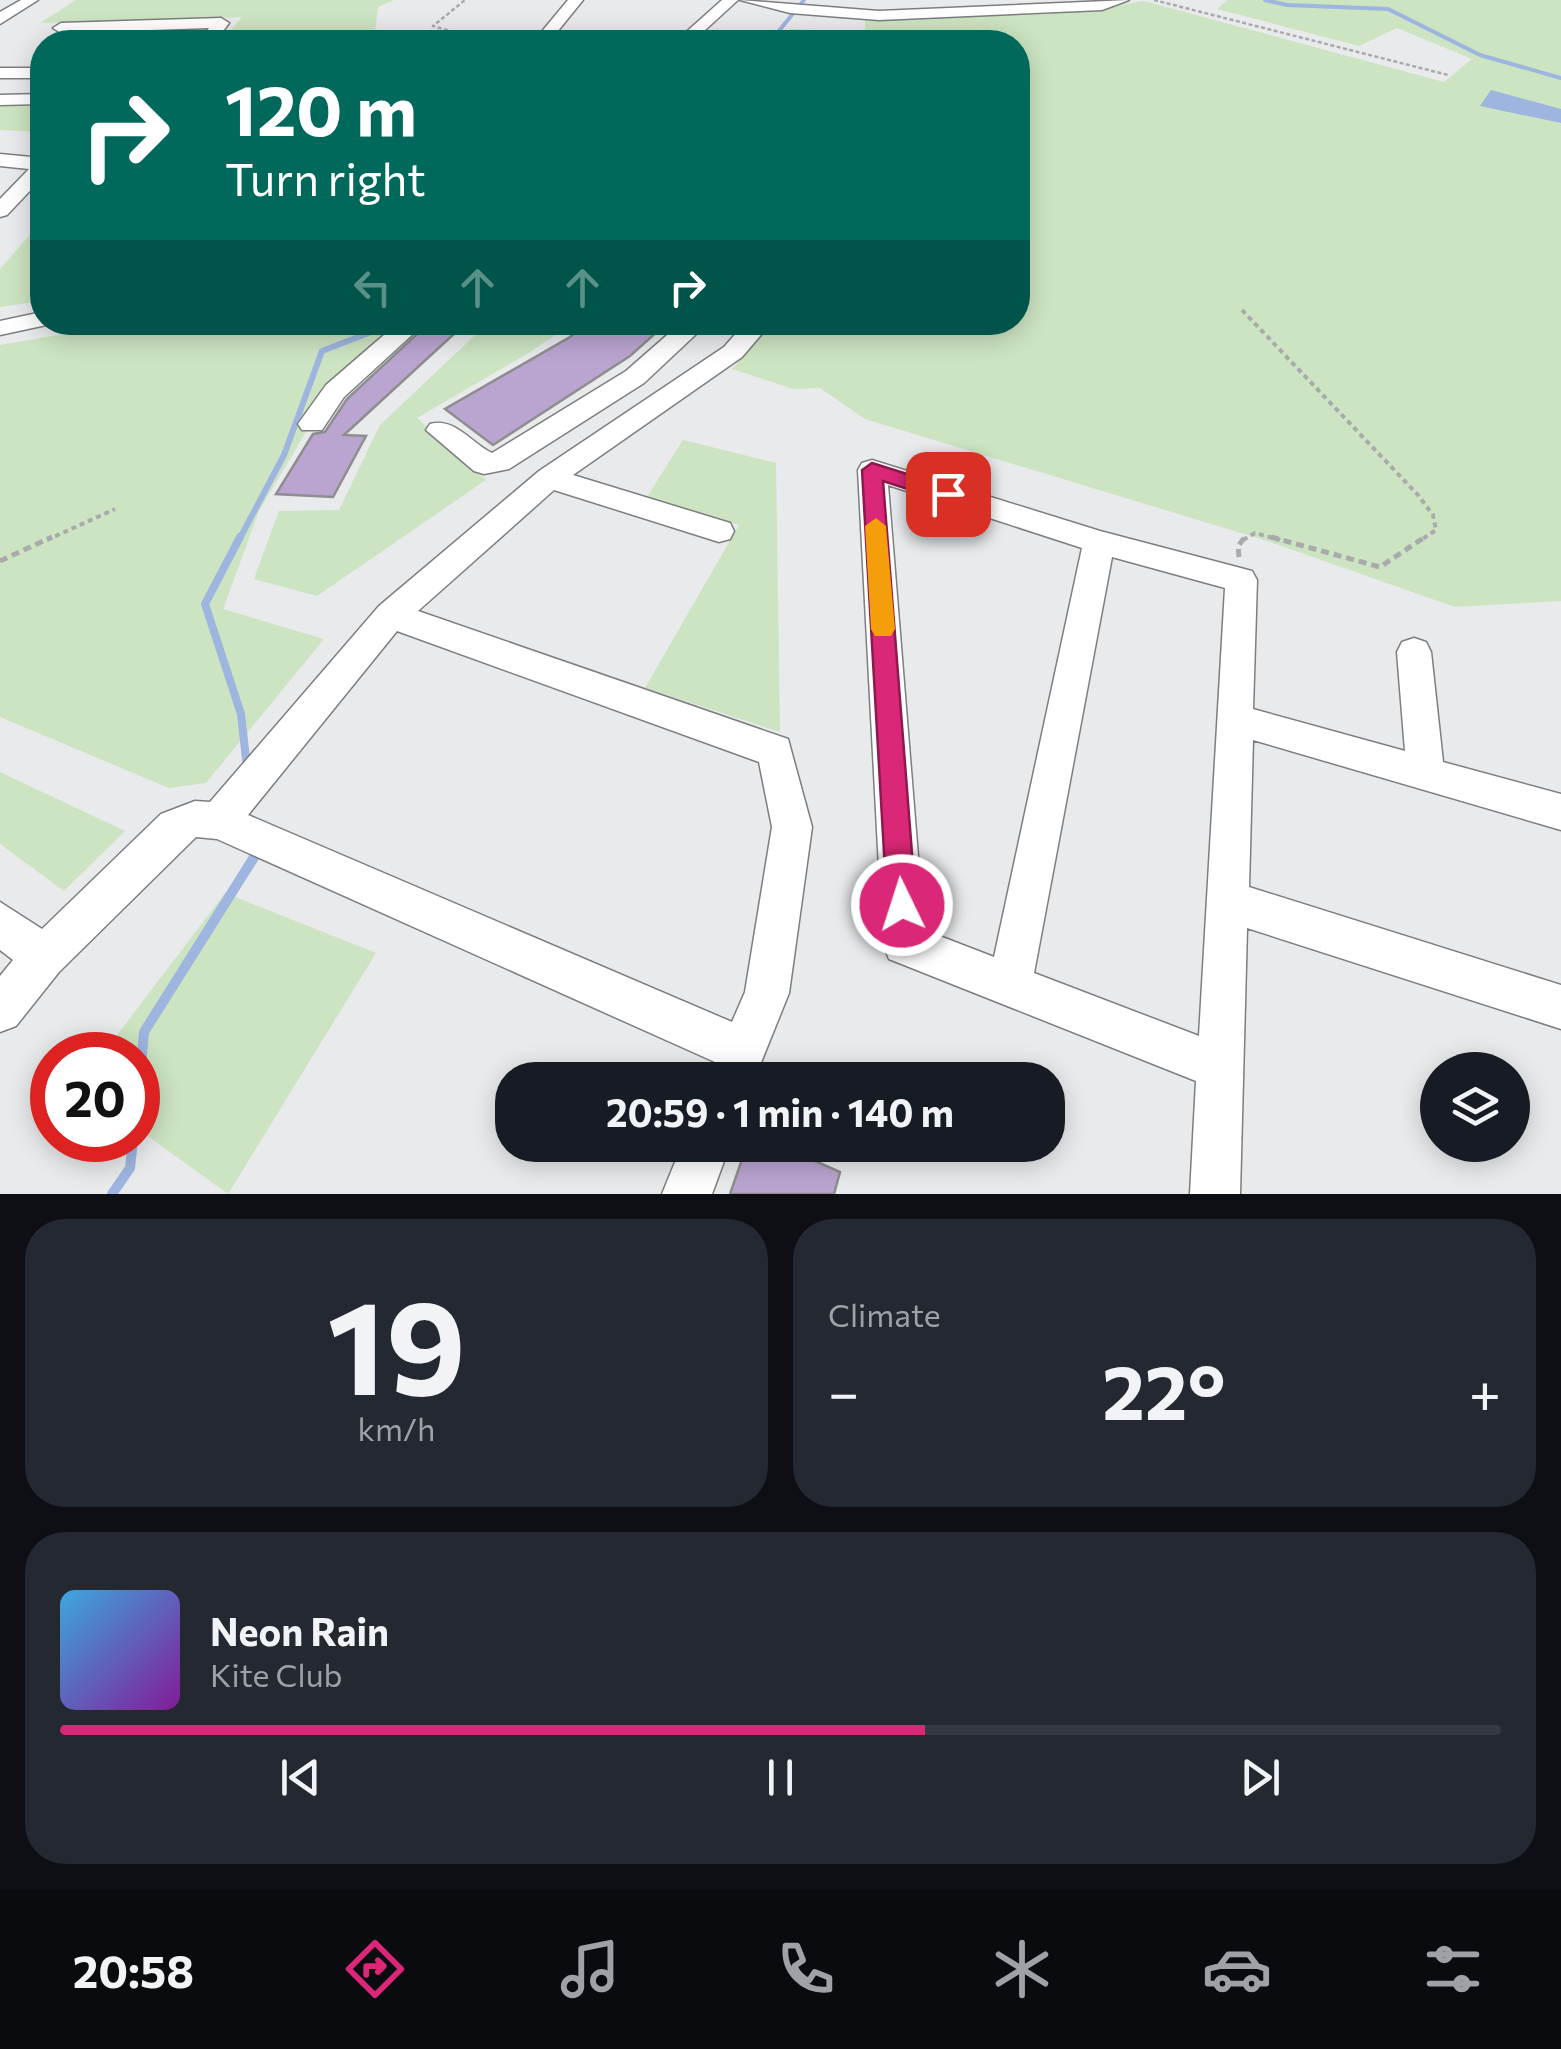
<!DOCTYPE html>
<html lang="en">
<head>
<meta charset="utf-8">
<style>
	body { margin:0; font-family:Commissioner,sans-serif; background:#242831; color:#f1f3f6; height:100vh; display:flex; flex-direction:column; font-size:38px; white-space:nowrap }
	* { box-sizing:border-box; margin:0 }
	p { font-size:32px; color:#9ea1a6 }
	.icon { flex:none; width:55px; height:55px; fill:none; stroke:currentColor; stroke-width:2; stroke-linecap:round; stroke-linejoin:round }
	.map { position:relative; height:1194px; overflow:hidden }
	.side { display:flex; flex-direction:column; gap:25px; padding:25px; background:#0d0f14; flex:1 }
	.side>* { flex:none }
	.banner { position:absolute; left:30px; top:30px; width:1000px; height:305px; border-radius:40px; box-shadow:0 5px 25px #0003; background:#00695c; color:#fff; overflow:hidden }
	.controls { position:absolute; left:1420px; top:1052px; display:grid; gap:20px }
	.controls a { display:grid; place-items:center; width:110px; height:110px; border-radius:50%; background:#171b24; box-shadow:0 5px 25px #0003; font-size:50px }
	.speed { position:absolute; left:30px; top:1032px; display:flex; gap:20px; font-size:50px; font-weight:700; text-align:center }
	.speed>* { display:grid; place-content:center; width:130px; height:130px; border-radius:50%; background:#171b24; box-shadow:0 5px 25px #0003; line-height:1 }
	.speed .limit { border:15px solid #d22; background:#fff; color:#111 }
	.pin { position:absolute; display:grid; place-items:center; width:85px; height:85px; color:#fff; margin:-42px; border-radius:20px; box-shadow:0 5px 15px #0006 }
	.me { position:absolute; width:110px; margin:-55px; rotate:356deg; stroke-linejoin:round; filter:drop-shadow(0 0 8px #0008) }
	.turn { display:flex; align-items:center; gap:35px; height:210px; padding:0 30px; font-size:45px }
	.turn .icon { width:130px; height:130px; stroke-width:2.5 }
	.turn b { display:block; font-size:70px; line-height:85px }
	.lanes { display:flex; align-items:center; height:95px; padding:0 30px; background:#0003; justify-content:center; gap:50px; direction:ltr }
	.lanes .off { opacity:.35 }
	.big { font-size:75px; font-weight:700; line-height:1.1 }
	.side .tile { flex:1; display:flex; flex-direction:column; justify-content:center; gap:15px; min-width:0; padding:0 35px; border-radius:40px; background:#242831 }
	.side .dial { align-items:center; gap:0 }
	.dial b { font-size:130px; line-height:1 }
	.song { display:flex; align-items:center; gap:30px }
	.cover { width:120px; height:120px; border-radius:15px; background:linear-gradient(135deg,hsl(200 70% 55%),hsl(290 70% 35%)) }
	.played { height:10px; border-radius:5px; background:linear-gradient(90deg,#db2777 60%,#363941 60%) }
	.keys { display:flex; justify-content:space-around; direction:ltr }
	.heat { display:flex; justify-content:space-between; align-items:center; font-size:55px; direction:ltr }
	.side .tiles { flex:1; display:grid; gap:25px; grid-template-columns:1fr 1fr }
	.tile:last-child { grid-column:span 2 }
	.trip { position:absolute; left:495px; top:1062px; width:570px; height:100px; border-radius:40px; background:#171b24; box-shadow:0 5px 25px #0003; font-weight:700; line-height:100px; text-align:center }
	.tab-bar { display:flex; height:160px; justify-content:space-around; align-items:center; background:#090b0e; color:#9ea1a6 }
	.tab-bar .icon { width:70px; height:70px }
	.tab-bar .active { color:#db2777 }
	.tab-bar b { font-size:45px; color:#f1f3f6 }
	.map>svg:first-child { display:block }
	.green { fill:#cce4c2 }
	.water { fill:#9db5df }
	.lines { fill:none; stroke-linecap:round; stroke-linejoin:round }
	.stream-far3 { stroke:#9db5df; stroke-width:4 }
	.stream-far2 { stroke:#9db5df; stroke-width:6 }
	.stream-far1 { stroke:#9db5df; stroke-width:8 }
	.stream { stroke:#9db5df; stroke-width:10 }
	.building { fill:#baa5d1; stroke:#8e8d8f; stroke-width:2.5 }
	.minor-casing { stroke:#7c7e80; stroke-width:3 }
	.path-far2 { stroke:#a8aaab; stroke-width:2.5; stroke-dasharray:4 2.5; stroke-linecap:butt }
	.path-far1 { stroke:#a8aaab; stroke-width:4; stroke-dasharray:5 4; stroke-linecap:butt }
	.path { stroke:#a8aaab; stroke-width:5; stroke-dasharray:8 5; stroke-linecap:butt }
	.minor { fill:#fff; fill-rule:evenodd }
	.route { fill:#db2777; stroke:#8e194d; stroke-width:2.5 }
	.slow { fill:#f59e0b }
</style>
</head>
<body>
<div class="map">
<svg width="1561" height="1194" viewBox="0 0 1561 1194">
	<rect width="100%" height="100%" fill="#e8eaec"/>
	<!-- green -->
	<path class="green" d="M76 0H394L378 7 374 42H220L242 17 40 23Z
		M1228 0H1561V601L1455 607 1264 540 865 419 820 388 793 389 732 369 770 325 825 335 830 323 1018 322V42H777L790 29 865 32V17L1103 8 1144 1 1444 82 1472 59 1397 28 1359 46 1217 9Z
		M0 105H42V132L0 130Z
		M42 221V301L0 307V269Z
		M129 323H400L342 371 259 511 223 609 324 639 206 783 169 788 0 717V345Z
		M488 323H572L532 351 417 418 486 480 317 596 254 579 279 511 339 510 380 425Z
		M683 440 776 463 780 732 645 688 739 525 647 497Z
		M0 772 125 831 64 891 0 844Z
		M225 893 376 953 228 1194 138 1129V1055H102Z"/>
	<!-- water -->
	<path class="water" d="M1491 90 1561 109V123L1480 106Z"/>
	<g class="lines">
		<!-- stream-far3 -->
		<path class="stream-far3" d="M1265 0 1287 5 1388 9 1480 55 1561 78
			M770 42 804 0"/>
		<!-- stream-far2 -->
		<path class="stream-far2" d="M239 540 284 455 322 351 397 322"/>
		<!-- stream-far1 -->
		<path class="stream-far1" d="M240 537 205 604 241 714 247 768"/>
		<!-- stream -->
		<path class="stream" d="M138 1098 144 1032 258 851
			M112 1194 130 1168 133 1140"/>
	</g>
	<!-- building -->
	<path class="building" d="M430 322H467L344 435 366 436 333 497 276 494 313 434 325 432 347 399Z
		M588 322H668L630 356 493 445 445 409 570 337Z
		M747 1145H779L840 1172 834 1194H730Z"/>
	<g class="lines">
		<defs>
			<path id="minor" d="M21 0H38L0 24V12Z
				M568 0H583L549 42H474L466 37 474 32 539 35Z
				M722 0H738L692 42H675Z
				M740 0 879 11 1129 0 1102 10 879 20 790 13Z
				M221 18 229 23 215 42H199L209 28 61 33 53 28 61 23Z
				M0 68H42V78H0Z
				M42 94V104L0 105V95Z
				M0 154 42 158V178L7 215 0 217V199L29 169 0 166Z
				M42 312V322L51 324 0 335V321Z
				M399 322H426L344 397 322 430H302L298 424 326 385Z
				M682 322H709L644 383 509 469 484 474 474 471 426 430 430 424C455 417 472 444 492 453L626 371Z
				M746 322H772L742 357 573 475 730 523 734 531 730 539 719 542 554 490 418 611 788 739 812 827 789 993 754 1080H708L715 1062 217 839 196 837 59 972 16 1026 0 1032V976L13 960 0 950V902L42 929 161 814 195 801 210 802 379 606 539 471 724 347ZM397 631 759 762 772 827 745 992 732 1022 248 815Z
				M872 460 1100 531 1252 571 1257 580 1253 709 1405 751 1397 652 1402 642 1414 638 1426 642 1431 652 1443 762 1561 794V830L1253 740 1249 887 1561 985V1029L1247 928 1240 1194H1190L1196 1081 889 959 883 944 858 470 862 463ZM888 485 1082 548 994 957 924 930ZM1112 557 1225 588 1199 1036 1034 973Z
				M682 1145H730L712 1194H662Z"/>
		</defs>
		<!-- minor casing -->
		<use href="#minor" class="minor-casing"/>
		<!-- path-far2 -->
		<path class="path-far2" d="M1154 0 1448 75
			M454 32 433 26 465 0"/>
		<!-- path-far1 -->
		<path class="path-far1" d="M1242 310 1418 495 1433 515 1436 530 1421 540
			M47 540 115 509
			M1243 540 1255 533 1280 540"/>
		<!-- path -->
		<path class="path" d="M1271 537 1380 567 1425 537
			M1239 557 1238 546 1245 537
			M0 561 52 537"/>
		<!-- minor -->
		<use href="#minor" class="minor"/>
	</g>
	<!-- route -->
	<path class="route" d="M872 463 955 489 958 494 948 502 883 481 916 905 912 915 902 920 891 915 887 905 862 470Z"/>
	<!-- slow -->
	<path class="slow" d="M876 518 886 526 895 629 891 636H875L871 629 865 526Z"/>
</svg>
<div class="controls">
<a><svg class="icon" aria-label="layers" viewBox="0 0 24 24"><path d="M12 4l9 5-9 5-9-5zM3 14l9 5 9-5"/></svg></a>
</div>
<div class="speed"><div class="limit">20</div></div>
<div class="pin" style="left:948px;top:494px;background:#d93025"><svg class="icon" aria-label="arrive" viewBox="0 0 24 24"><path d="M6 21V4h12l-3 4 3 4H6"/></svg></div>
<svg class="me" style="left:902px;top:905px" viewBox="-20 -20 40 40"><circle r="17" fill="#db2777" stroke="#fff" stroke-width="3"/><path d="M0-11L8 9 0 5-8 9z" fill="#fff"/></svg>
<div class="trip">20:59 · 1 min · 140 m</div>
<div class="banner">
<div class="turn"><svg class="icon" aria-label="right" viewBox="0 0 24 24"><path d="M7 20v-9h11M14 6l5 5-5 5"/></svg><div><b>120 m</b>Turn right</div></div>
<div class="lanes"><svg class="icon off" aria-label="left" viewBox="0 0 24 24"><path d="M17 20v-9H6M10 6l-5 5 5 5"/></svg><svg class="icon off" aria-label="ahead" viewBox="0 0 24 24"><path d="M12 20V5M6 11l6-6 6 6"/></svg><svg class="icon off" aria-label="ahead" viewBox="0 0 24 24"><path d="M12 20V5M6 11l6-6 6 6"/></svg><svg class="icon" aria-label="right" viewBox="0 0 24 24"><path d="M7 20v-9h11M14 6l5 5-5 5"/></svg></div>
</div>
</div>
<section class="side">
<div class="tiles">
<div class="tile dial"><b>19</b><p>km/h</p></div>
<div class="tile"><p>Climate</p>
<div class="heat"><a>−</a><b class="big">22°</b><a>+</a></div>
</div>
<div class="tile">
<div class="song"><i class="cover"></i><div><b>Neon Rain</b><p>Kite Club</p></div></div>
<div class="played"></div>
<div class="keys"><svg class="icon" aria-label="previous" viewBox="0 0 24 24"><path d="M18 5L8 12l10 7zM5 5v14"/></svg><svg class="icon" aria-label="pause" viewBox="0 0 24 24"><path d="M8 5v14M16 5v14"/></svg><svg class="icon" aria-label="next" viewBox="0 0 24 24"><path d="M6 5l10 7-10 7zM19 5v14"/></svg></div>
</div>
</div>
</section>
<nav class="tab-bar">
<b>20:58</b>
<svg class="icon active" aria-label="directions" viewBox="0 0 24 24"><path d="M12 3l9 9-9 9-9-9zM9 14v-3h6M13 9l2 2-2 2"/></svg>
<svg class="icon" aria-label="music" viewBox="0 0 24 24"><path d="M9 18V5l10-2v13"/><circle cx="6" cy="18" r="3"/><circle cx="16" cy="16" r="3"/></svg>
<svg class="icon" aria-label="phone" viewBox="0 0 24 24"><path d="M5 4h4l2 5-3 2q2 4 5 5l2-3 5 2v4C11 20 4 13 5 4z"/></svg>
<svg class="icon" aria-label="climate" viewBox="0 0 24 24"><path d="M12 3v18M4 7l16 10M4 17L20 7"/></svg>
<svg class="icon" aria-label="car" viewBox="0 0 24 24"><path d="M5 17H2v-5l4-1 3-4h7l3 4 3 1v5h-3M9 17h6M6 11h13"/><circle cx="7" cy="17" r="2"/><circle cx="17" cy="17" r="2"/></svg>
<svg class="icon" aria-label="filters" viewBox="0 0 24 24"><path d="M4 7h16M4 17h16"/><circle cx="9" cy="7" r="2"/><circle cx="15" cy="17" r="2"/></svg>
</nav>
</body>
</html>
